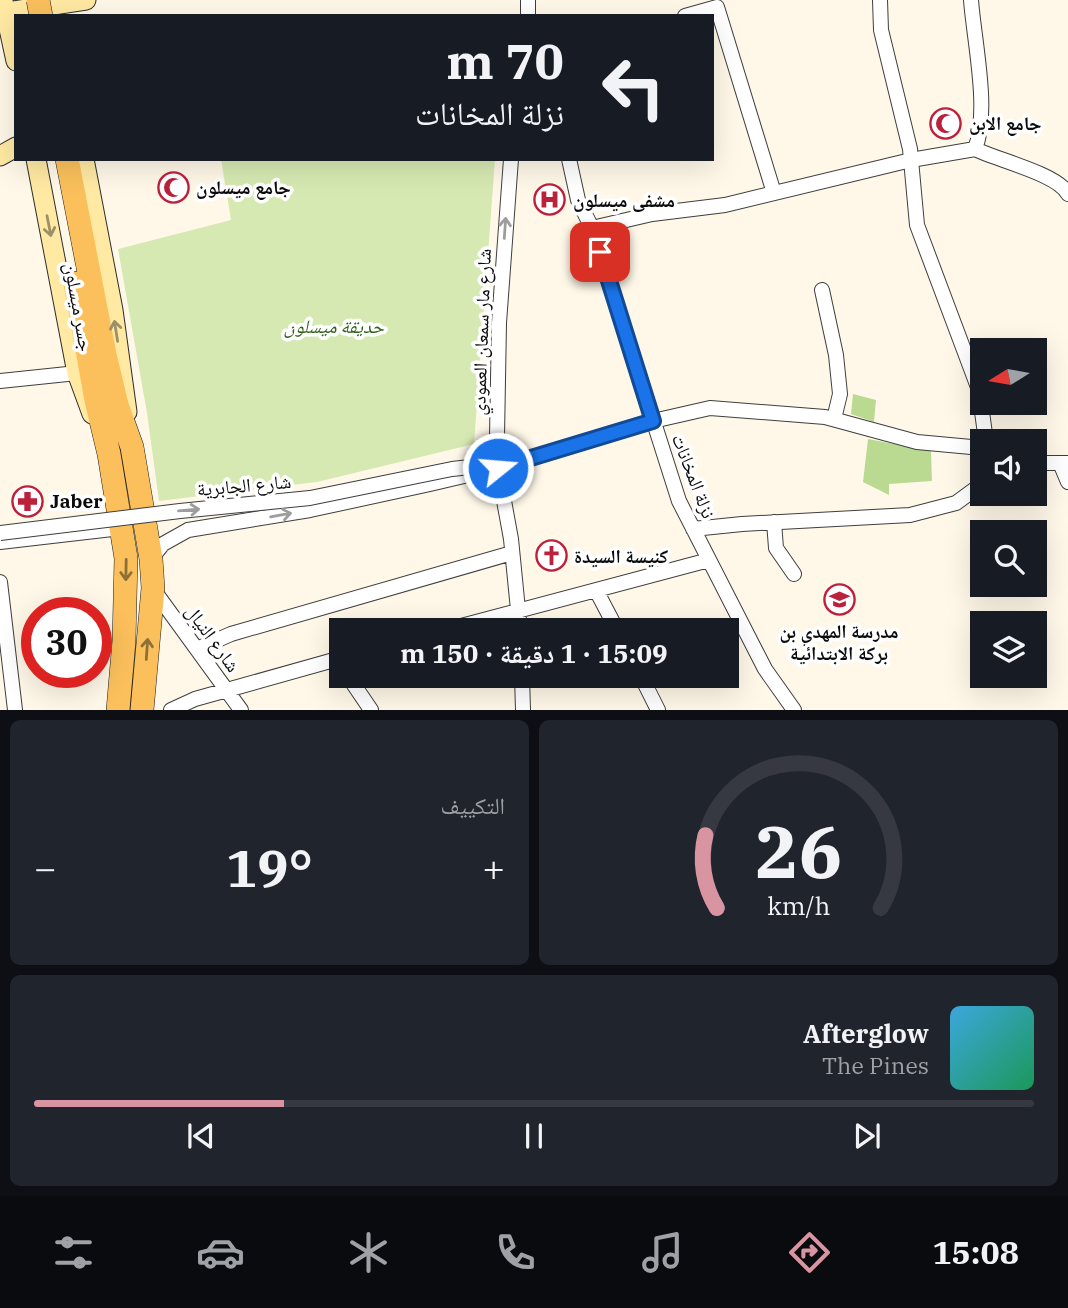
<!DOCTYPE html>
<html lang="ar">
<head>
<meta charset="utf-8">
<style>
	body { margin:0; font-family:"IBM Plex Serif","Noto Naskh Arabic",serif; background:#20242c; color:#f1f3f6; direction:rtl; height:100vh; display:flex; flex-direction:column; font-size:26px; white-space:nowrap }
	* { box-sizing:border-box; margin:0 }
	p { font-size:23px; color:#9ea1a6 }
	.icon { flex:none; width:38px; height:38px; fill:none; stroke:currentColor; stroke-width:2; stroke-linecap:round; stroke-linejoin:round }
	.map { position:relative; height:710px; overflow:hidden; direction:ltr }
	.side { display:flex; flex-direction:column; gap:10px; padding:10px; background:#0d0f14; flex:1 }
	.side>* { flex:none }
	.hud { position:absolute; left:14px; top:14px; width:700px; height:147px; border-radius:0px; box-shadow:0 7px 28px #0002; direction:rtl; background:#171b24; color:#f1f3f6; overflow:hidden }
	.needle { width:46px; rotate:259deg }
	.buttons { position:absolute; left:970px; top:338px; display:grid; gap:14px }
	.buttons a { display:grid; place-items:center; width:77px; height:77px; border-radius:0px; background:#171b24; box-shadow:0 7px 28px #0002; font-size:35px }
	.speed { position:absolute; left:21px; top:597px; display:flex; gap:14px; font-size:35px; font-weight:700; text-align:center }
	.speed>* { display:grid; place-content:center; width:91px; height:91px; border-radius:50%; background:#171b24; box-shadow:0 7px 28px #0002; line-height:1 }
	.speed .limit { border:10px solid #d22; background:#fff; color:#111 }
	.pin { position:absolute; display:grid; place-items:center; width:60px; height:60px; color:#fff; margin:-30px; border-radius:14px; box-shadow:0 4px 10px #0006 }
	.me { position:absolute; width:77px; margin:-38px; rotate:73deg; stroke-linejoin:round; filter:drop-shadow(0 0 5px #0008) }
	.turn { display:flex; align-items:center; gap:24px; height:147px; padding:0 35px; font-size:32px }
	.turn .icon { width:91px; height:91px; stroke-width:2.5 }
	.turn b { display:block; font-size:49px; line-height:60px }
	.big { font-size:52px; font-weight:700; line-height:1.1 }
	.side .card { flex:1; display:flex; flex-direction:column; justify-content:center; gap:10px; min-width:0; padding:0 24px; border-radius:10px; background:#20242c }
	.side .dial { align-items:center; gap:0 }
	.dial svg { height:182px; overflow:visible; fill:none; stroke:#363941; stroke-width:7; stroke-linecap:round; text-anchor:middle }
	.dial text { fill:#f1f3f6; stroke:none }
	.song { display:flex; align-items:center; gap:21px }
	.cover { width:84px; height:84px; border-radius:10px; background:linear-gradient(135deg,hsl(200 70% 55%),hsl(150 70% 35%)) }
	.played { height:7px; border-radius:4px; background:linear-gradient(90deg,#d994a2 25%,#363941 25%) }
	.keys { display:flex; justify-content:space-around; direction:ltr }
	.heat { display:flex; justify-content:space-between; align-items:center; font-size:38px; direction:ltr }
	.side .tiles { flex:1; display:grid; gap:10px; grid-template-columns:1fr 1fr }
	.card:last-child { grid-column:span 2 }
	.trip { position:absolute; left:329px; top:618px; width:410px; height:70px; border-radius:0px; background:#171b24; box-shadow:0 7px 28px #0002; font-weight:700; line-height:70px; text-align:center; direction:rtl }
	.tabs { display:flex; height:112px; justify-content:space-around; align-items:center; background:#090b0e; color:#9ea1a6 }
	.tabs .icon { width:49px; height:49px }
	.tabs .on { color:#d994a2 }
	.tabs b { font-size:32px; color:#f1f3f6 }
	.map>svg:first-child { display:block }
	.green { fill:#d6e9b2 }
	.forest { fill:#bbda91 }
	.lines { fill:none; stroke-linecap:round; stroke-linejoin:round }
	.street-casing { stroke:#3e3e3e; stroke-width:16 }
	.secondary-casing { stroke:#2d2d2d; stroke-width:21 }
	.primary-casing { stroke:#1c1c1c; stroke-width:24 }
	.street { stroke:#fff; stroke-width:14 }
	.secondary { stroke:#ffe9a3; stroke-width:19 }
	.primary { stroke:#fbc05c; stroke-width:23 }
	.street-bridge-casing { stroke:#3e3e3e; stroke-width:16; stroke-linecap:butt }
	.primary-bridge-casing { stroke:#1c1c1c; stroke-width:24; stroke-linecap:butt }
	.street-bridge { stroke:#fff; stroke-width:14 }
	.primary-bridge { stroke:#fbc05c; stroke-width:23 }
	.oneway { stroke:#9d9066 }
	.oneway2 { stroke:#9d9d9d }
	.oneway3 { stroke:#8f6f38 }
	.route-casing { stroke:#114b97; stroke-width:18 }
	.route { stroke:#1a73e8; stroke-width:12 }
	.labels { text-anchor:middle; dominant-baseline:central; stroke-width:7; stroke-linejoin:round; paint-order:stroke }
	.poi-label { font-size:19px; font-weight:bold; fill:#0b0b0b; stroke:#fff; text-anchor:start }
	.street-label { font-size:19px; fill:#0b0b0b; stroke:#fff }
	.park-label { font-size:19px; font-style:italic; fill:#33621b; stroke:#fff }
</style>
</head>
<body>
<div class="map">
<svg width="1068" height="710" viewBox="0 0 1068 710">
	<rect width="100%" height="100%" fill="#fff8e8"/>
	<!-- green -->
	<path class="green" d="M221 159H495L474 444 317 482 159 501 147 413 118 249 231 220Z"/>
	<!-- forest -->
	<path class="forest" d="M853 394 876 400 874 422 851 414Z
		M868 439 931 451 932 481 889 484V495L863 482Z"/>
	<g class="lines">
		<defs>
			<path id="street" d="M880 0 881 30 910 149 917 225 979 390 986 441
				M971 0C974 41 990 111 975 149 997 160 1058 174 1068 194
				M528 16V0
				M685 16 717 7 774 193
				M511 159 499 323 497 436 498 468 511 539 520 630
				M569 159 578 200 592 228 679 501 765 669 794 710
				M592 228 652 214 725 205 911 160 975 149
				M822 290 836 355 840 394 834 419
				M0 381 77 373
				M1034 463H1068
				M1060 463 1068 482
				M774 522 776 548 794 574
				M693 529 742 524 910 515 956 503 982 484
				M0 542 121 528
				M151 559 163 544 188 530 310 510 430 484 498 468 653 421 710 408 825 417 917 442 982 448
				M0 582 15 710
				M153 589 241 710
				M596 590 617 630
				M446 630 709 560
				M197 649 231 634 512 553
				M348 676 371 710
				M522 676 523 710
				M641 676 658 710
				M171 710 195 699 341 658"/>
			<path id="secondary" d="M3 1 16 61
				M0 13 86 0
				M0 156 16 147
				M36 159 77 373 92 414
				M84 159 113 310 127 412"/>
			<path id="primary" d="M67 159 105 355 117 405 132 447 151 559 153 588 142 710
				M75 283 96 400 109 454 126 558 124 641 118 710"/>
		</defs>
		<!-- street casing -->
		<use href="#street" class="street-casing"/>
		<!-- secondary casing -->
		<use href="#secondary" class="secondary-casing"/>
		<!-- primary casing -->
		<use href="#primary" class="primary-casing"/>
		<!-- street -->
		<use href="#street" class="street"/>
		<!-- secondary -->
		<use href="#secondary" class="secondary"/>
		<!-- primary -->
		<use href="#primary" class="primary"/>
		<defs>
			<path id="street-bridge" d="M0 533 180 511 310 498 452 469 470 467 490 469"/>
			<path id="primary-bridge" d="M38 0 41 16"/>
		</defs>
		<!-- street-bridge casing -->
		<use href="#street-bridge" class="street-bridge-casing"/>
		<!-- primary-bridge casing -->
		<use href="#primary-bridge" class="primary-bridge-casing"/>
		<!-- street-bridge -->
		<use href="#street-bridge" class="street-bridge"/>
		<!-- primary-bridge -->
		<use href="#primary-bridge" class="primary-bridge"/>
	</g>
	<!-- one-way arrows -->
	<defs><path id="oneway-shaft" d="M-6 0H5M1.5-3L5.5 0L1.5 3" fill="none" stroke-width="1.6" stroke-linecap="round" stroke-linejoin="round" transform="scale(1.75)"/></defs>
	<g class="oneway">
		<use href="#oneway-shaft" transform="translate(49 226) rotate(79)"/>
		<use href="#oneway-shaft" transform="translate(116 331) rotate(-99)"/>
	</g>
	<g class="oneway2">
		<use href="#oneway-shaft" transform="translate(505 228) rotate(-86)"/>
		<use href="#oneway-shaft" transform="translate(189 510) rotate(-5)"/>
		<use href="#oneway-shaft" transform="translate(281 515) rotate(-10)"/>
	</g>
	<g class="oneway3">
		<use href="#oneway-shaft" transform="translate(126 570) rotate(91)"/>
		<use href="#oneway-shaft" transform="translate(147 649) rotate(-86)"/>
	</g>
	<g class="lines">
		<defs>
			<path id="route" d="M498 468 653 421 600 252"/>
		</defs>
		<!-- route casing -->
		<use href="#route" class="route-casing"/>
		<!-- route -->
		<use href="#route" class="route"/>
	</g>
	<!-- icons -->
	<defs>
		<symbol id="mosque-ring" viewBox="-11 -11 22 22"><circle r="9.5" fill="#fff" stroke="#bc213c" stroke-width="1.5"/><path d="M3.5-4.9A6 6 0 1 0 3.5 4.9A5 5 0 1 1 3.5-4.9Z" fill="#bc213c"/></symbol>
		<symbol id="hospital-ring" viewBox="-11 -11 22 22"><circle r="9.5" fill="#fff" stroke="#bc213c" stroke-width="1.5"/><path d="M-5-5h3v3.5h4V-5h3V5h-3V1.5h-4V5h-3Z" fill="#bc213c"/></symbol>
		<symbol id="pharmacy-ring" viewBox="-11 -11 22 22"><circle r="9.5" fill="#fff" stroke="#bc213c" stroke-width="1.5"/><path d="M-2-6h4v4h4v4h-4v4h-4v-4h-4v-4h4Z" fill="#bc213c"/></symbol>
		<symbol id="church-ring" viewBox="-11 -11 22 22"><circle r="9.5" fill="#fff" stroke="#bc213c" stroke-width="1.5"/><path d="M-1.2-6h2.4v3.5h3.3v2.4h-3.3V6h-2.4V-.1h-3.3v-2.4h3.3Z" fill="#bc213c"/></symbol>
		<symbol id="school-ring" viewBox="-11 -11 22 22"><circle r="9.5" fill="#fff" stroke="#bc213c" stroke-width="1.5"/><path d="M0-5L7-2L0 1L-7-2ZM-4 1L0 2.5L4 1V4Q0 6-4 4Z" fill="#bc213c"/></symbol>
	</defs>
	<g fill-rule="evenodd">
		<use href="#mosque-ring" x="928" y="106" width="35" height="35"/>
		<use href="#mosque-ring" x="156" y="170" width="35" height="35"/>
		<use href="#hospital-ring" x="532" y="182" width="35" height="35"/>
		<use href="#pharmacy-ring" x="10" y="484" width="35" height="35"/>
		<use href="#church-ring" x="534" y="538" width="35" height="35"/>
		<use href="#school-ring" x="822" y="582" width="35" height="35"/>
	</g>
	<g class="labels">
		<!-- poi labels -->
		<g class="poi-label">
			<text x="969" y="123">جامع الابن</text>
			<text x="196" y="187">جامع ميسلون</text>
			<text x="573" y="200">مشفى ميسلون</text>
			<text x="50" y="501">Jaber</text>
			<text x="574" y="556">كنيسة السيدة</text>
			<text x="839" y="631" text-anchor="middle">مدرسة المهدي بن<tspan x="839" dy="22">بركة الابتدائية</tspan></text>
		</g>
		<!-- street labels -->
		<g class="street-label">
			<text transform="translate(79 307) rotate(80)">جسر ميسلون</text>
			<text transform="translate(481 332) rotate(-88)">شارع مار سمعان العمودي</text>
			<text transform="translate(694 476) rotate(69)">نزلة المخانات</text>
			<text transform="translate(244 485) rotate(-5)">شارع الجابرية</text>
			<text transform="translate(213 638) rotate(54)">شارع النيال</text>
		</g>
		<!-- park labels -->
		<g class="park-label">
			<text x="334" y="326">حديقة ميسلون</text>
		</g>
	</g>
</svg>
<div class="buttons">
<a><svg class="needle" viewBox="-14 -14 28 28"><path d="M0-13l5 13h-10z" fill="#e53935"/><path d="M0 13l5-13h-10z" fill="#9ea1a6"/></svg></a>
<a><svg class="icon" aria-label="sound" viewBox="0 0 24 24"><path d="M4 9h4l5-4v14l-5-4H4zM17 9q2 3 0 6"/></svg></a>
<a><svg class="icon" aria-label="search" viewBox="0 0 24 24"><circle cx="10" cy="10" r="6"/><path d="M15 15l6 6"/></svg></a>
<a><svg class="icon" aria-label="layers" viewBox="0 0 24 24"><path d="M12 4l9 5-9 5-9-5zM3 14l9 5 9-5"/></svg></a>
</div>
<div class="speed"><div class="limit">30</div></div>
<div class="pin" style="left:600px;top:252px;background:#d93025"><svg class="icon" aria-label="arrive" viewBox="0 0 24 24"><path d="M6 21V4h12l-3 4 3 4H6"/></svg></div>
<svg class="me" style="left:498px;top:468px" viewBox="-20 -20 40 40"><circle r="17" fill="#1a73e8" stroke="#fff" stroke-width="3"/><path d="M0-11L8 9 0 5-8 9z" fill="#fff"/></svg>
<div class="trip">15:09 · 1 دقيقة · 150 m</div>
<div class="hud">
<div class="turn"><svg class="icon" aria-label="left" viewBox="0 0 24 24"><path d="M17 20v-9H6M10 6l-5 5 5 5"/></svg><div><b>70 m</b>نزلة المخانات</div></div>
</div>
</div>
<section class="side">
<div class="tiles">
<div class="card dial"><svg viewBox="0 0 100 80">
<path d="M14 69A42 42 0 1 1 86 69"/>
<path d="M14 69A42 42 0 0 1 9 37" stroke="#d994a2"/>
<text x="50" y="56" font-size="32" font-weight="700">26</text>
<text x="50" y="72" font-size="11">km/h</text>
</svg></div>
<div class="card"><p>التكييف</p>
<div class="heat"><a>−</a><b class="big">19°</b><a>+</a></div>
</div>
<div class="card">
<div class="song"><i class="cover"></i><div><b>Afterglow</b><p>The Pines</p></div></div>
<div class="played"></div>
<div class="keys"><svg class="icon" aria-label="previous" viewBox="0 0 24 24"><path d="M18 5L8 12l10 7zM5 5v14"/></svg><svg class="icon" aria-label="pause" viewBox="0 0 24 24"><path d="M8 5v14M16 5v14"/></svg><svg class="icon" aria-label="next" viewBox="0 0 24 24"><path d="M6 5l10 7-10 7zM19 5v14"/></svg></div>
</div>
</div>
</section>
<nav class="tabs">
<b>15:08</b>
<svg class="icon on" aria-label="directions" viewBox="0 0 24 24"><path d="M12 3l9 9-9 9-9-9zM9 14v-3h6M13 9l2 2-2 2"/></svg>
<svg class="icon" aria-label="music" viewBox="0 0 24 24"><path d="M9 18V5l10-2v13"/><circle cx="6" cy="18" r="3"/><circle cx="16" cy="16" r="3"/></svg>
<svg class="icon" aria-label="phone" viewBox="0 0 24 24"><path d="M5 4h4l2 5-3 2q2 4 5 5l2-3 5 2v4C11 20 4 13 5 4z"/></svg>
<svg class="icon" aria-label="climate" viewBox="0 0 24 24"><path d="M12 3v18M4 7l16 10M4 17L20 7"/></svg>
<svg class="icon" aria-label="car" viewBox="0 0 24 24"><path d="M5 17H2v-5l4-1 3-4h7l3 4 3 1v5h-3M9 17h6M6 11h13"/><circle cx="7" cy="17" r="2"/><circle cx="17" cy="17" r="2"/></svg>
<svg class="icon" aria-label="filters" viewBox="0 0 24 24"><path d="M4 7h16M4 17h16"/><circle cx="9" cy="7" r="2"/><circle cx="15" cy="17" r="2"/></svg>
</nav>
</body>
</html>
